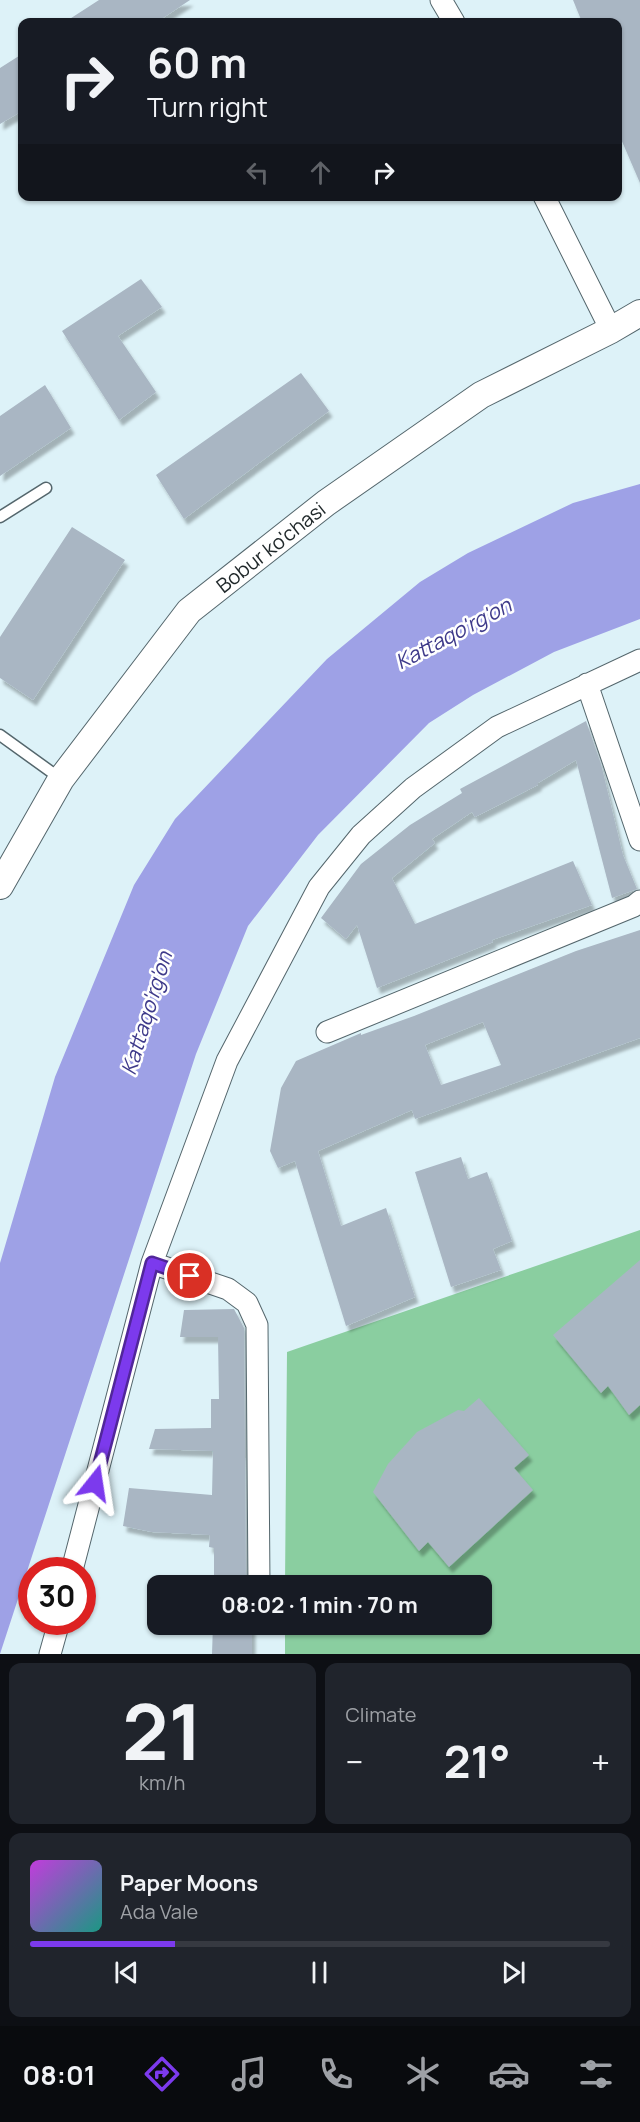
<!DOCTYPE html>
<html lang="en">
<head>
<meta charset="utf-8">
<style>
	body { margin:0; font-family:Manrope,sans-serif; background:#20242c; color:#f1f3f6; height:100vh; display:flex; flex-direction:column; font-size:22px; white-space:nowrap }
	* { box-sizing:border-box; margin:0 }
	p { font-size:20px; color:#9ea1a6 }
	.icon { flex:none; width:33px; height:33px; fill:none; stroke:currentColor; stroke-width:2; stroke-linecap:round; stroke-linejoin:round }
	.map { position:relative; height:1654px; overflow:hidden }
	.panel { display:flex; flex-direction:column; gap:9px; padding:9px; background:#0d0f14; flex:1 }
	.panel>* { flex:none }
	.top-card { position:absolute; left:18px; top:18px; width:604px; height:183px; border-radius:12px; box-shadow:0 2px 4px #0004; background:#171b24; color:#f1f3f6; overflow:hidden }
	.speed { position:absolute; left:18px; top:1557px; display:flex; gap:12px; font-size:30px; font-weight:700; text-align:center }
	.speed>* { display:grid; place-content:center; width:78px; height:78px; border-radius:50%; background:#171b24; box-shadow:0 2px 4px #0004; line-height:1 }
	.speed .limit { border:9px solid #d22; background:#fff; color:#111 }
	.pin { position:absolute; display:grid; place-items:center; width:51px; height:51px; color:#fff; margin:-26px; border:3px solid #fff; border-radius:50%; box-shadow:0 2px 6px #0007 }
	.me { position:absolute; width:66px; margin:-33px; rotate:15deg; stroke-linejoin:round; filter:drop-shadow(0 0 4px #0008) }
	.turn { display:flex; align-items:center; gap:21px; height:126px; padding:0 30px; font-size:27px }
	.turn .icon { width:78px; height:78px; stroke-width:2.5 }
	.turn b { display:block; font-size:42px; line-height:51px }
	.lanes { display:flex; align-items:center; height:57px; padding:0 30px; background:#0003; justify-content:center; gap:30px; direction:ltr }
	.lanes .off { opacity:.35 }
	.big { font-size:45px; font-weight:700; line-height:1.1 }
	.panel .card { flex:1; display:flex; flex-direction:column; justify-content:center; gap:9px; min-width:0; padding:0 21px; border-radius:12px; background:#20242c }
	.panel .dial { align-items:center; gap:0 }
	.dial b { font-size:78px; line-height:1 }
	.song { display:flex; align-items:center; gap:18px }
	.cover { width:72px; height:72px; border-radius:9px; background:linear-gradient(135deg,hsl(290 70% 55%),hsl(170 70% 35%)) }
	.played { height:6px; border-radius:3px; background:linear-gradient(90deg,#7c3aed 25%,#363941 25%) }
	.keys { display:flex; justify-content:space-around; direction:ltr }
	.heat { display:flex; justify-content:space-between; align-items:center; font-size:33px; direction:ltr }
	.panel .tiles { flex:1; display:grid; gap:9px; grid-template-columns:1fr 1fr }
	.card:last-child { grid-column:span 2 }
	.trip { position:absolute; left:147px; top:1575px; width:345px; height:60px; border-radius:12px; background:#171b24; box-shadow:0 2px 4px #0004; font-weight:700; line-height:60px; text-align:center }
	.tab-bar { display:flex; height:96px; justify-content:space-around; align-items:center; background:#090b0e; color:#9ea1a6 }
	.tab-bar .icon { width:42px; height:42px }
	.tab-bar .current { color:#7c3aed }
	.tab-bar b { font-size:27px; color:#f1f3f6 }
	.map>svg:first-child { display:block }
	.green { fill:#8acea0 }
	.water { fill:#9ea1e6 }
	.building { fill:#a9b6c3; fill-rule:evenodd; filter:url(#shadow) }
	.lines { fill:none; stroke-linecap:round; stroke-linejoin:round }
	.service-casing { stroke:#54666c; stroke-width:13 }
	.minor-casing { stroke:#54666c; stroke-width:23 }
	.tertiary-casing { stroke:#54666c; stroke-width:28 }
	.service { stroke:#fff; stroke-width:10 }
	.minor { stroke:#fff; stroke-width:21 }
	.tertiary { stroke:#fff; stroke-width:26 }
	.route-casing { stroke:#51269a; stroke-width:15 }
	.route { stroke:#7c3aed; stroke-width:10 }
	.labels { text-anchor:middle; dominant-baseline:central; stroke-width:5; stroke-linejoin:round; paint-order:stroke }
	.street-label { font-size:20px; fill:#1f2729; stroke:#fff }
	.water-label { font-size:21px; font-style:italic; fill:#3e3a8a; stroke:#fff }
</style>
</head>
<body>
<div class="map">
<svg width="640" height="1654" viewBox="0 0 640 1654">
	<defs>
		<filter id="shadow"><feDropShadow dx="3.5" dy="6" stdDeviation="1.5" flood-color="#0004"/></filter>
	</defs>
	<rect width="100%" height="100%" fill="#ddf2f8"/>
	<!-- green -->
	<path class="green" d="M640 1230V1654H285V1625L482 1624V1586L285 1585 287 1352Z"/>
	<!-- water -->
	<path class="water" d="M640 484V619L554 652 473 695 429 723 318 835 248 926 196 1054 0 1654V1263L55 1077 134 885 175 819 327 659 420 582 468 553 573 503Z"/>
	<!-- building -->
	<path class="building" d="M99 0H190L157 22H65Z
		M573 0H640V183L618 132V22H582Z
		M22 54V111L0 124V68Z
		M141 279 162 307 118 336 156 392 119 420 62 331Z
		M301 373 329 411 184 519 156 475Z
		M45 385 71 428 0 476V416Z
		M72 527 125 560 33 700 0 678V637Z
		M586 721 601 764 623 855 637 889 612 898 576 760 538 783V785L475 817 472 812 432 839 435 843 392 878 415 924 573 861 592 905 492 940 493 942 377 988 357 925 346 939 321 918 361 864 410 825 462 793 460 789Z
		M640 930V1038L415 1119 412 1110 318 1151 341 1226 386 1208 415 1297 346 1326 295 1161 278 1168 270 1151 281 1088 296 1061 361 1033V1035L414 1016 576 951ZM483 1022 501 1065 441 1085 425 1045Z
		M461 1157 468 1179 487 1172 512 1241 493 1249 501 1270 451 1287 415 1172Z
		M640 1260V1405L629 1415 608 1386 601 1393 553 1335Z
		M234 1309 244 1328 246 1586H214V1548L209 1547 210 1535 152 1532 123 1526 129 1488 212 1495 213 1451 149 1449 155 1429 211 1428V1399H219L218 1337H180L184 1310Z
		M479 1398 529 1455 514 1468 533 1490 449 1567 428 1542 419 1551 373 1492 388 1464 417 1432 458 1410 464 1411Z
		M213 1624 252 1625V1654H212Z"/>
	<g class="lines">
		<defs>
			<path id="service" d="M0 517 46 488
				M0 735 61 779"/>
			<path id="minor" d="M441 0 454 22
				M544 196 611 330
				M587 684 640 840
				M327 1032 634 906 640 901
				M152 1263 228 1289 247 1303 257 1325 259 1586
				M72 1570 152 1263 227 1061 319 887 361 835 413 788 497 727 640 660
				M50 1654 59 1622"/>
			<g id="tertiary">
				<path id="s1" d="M0 886 61 779 189 611 326 503 481 395 611 330 640 313"/>
			</g>
		</defs>
		<!-- service casing -->
		<use href="#service" class="service-casing"/>
		<!-- minor casing -->
		<use href="#minor" class="minor-casing"/>
		<!-- tertiary casing -->
		<use href="#tertiary" class="tertiary-casing"/>
		<!-- service -->
		<use href="#service" class="service"/>
		<!-- minor -->
		<use href="#minor" class="minor"/>
		<!-- tertiary -->
		<use href="#tertiary" class="tertiary"/>
	</g>
	<g class="lines">
		<defs>
			<path id="route" d="M95 1483 152 1263 190 1276"/>
		</defs>
		<!-- route casing -->
		<use href="#route" class="route-casing"/>
		<!-- route -->
		<use href="#route" class="route"/>
	</g>
	<g class="labels">
		<!-- street labels -->
		<g class="street-label">
			<text stroke="none"><textPath href="#s1" startOffset="438">Bobur ko'chasi</textPath></text>
		</g>
		<!-- water labels -->
		<g class="water-label">
			<text transform="translate(453 633) rotate(-28)">Kattaqo'rg'on</text>
			<text transform="translate(146 1013) rotate(-73)">Kattaqo'rg'on</text>
		</g>
	</g>
</svg>
<div class="speed"><div class="limit">30</div></div>
<div class="pin" style="left:190px;top:1276px;background:#d93025"><svg class="icon" aria-label="arrive" viewBox="0 0 24 24"><path d="M6 21V4h12l-3 4 3 4H6"/></svg></div>
<svg class="me" style="left:95px;top:1483px" viewBox="-20 -20 40 40"><path d="M0-17L14 15 0 8-14 15z" fill="#7c3aed" stroke="#fff" stroke-width="4"/></svg>
<div class="trip">08:02 · 1 min · 70 m</div>
<div class="top-card">
<div class="turn"><svg class="icon" aria-label="right" viewBox="0 0 24 24"><path d="M7 20v-9h11M14 6l5 5-5 5"/></svg><div><b>60 m</b>Turn right</div></div>
<div class="lanes"><svg class="icon off" aria-label="left" viewBox="0 0 24 24"><path d="M17 20v-9H6M10 6l-5 5 5 5"/></svg><svg class="icon off" aria-label="ahead" viewBox="0 0 24 24"><path d="M12 20V5M6 11l6-6 6 6"/></svg><svg class="icon" aria-label="right" viewBox="0 0 24 24"><path d="M7 20v-9h11M14 6l5 5-5 5"/></svg></div>
</div>
</div>
<section class="panel">
<div class="tiles">
<div class="card dial"><b>21</b><p>km/h</p></div>
<div class="card"><p>Climate</p>
<div class="heat"><a>−</a><b class="big">21°</b><a>+</a></div>
</div>
<div class="card">
<div class="song"><i class="cover"></i><div><b>Paper Moons</b><p>Ada Vale</p></div></div>
<div class="played"></div>
<div class="keys"><svg class="icon" aria-label="previous" viewBox="0 0 24 24"><path d="M18 5L8 12l10 7zM5 5v14"/></svg><svg class="icon" aria-label="pause" viewBox="0 0 24 24"><path d="M8 5v14M16 5v14"/></svg><svg class="icon" aria-label="next" viewBox="0 0 24 24"><path d="M6 5l10 7-10 7zM19 5v14"/></svg></div>
</div>
</div>
</section>
<nav class="tab-bar">
<b>08:01</b>
<svg class="icon current" aria-label="directions" viewBox="0 0 24 24"><path d="M12 3l9 9-9 9-9-9zM9 14v-3h6M13 9l2 2-2 2"/></svg>
<svg class="icon" aria-label="music" viewBox="0 0 24 24"><path d="M9 18V5l10-2v13"/><circle cx="6" cy="18" r="3"/><circle cx="16" cy="16" r="3"/></svg>
<svg class="icon" aria-label="phone" viewBox="0 0 24 24"><path d="M5 4h4l2 5-3 2q2 4 5 5l2-3 5 2v4C11 20 4 13 5 4z"/></svg>
<svg class="icon" aria-label="climate" viewBox="0 0 24 24"><path d="M12 3v18M4 7l16 10M4 17L20 7"/></svg>
<svg class="icon" aria-label="car" viewBox="0 0 24 24"><path d="M5 17H2v-5l4-1 3-4h7l3 4 3 1v5h-3M9 17h6M6 11h13"/><circle cx="7" cy="17" r="2"/><circle cx="17" cy="17" r="2"/></svg>
<svg class="icon" aria-label="filters" viewBox="0 0 24 24"><path d="M4 7h16M4 17h16"/><circle cx="9" cy="7" r="2"/><circle cx="15" cy="17" r="2"/></svg>
</nav>
</body>
</html>
